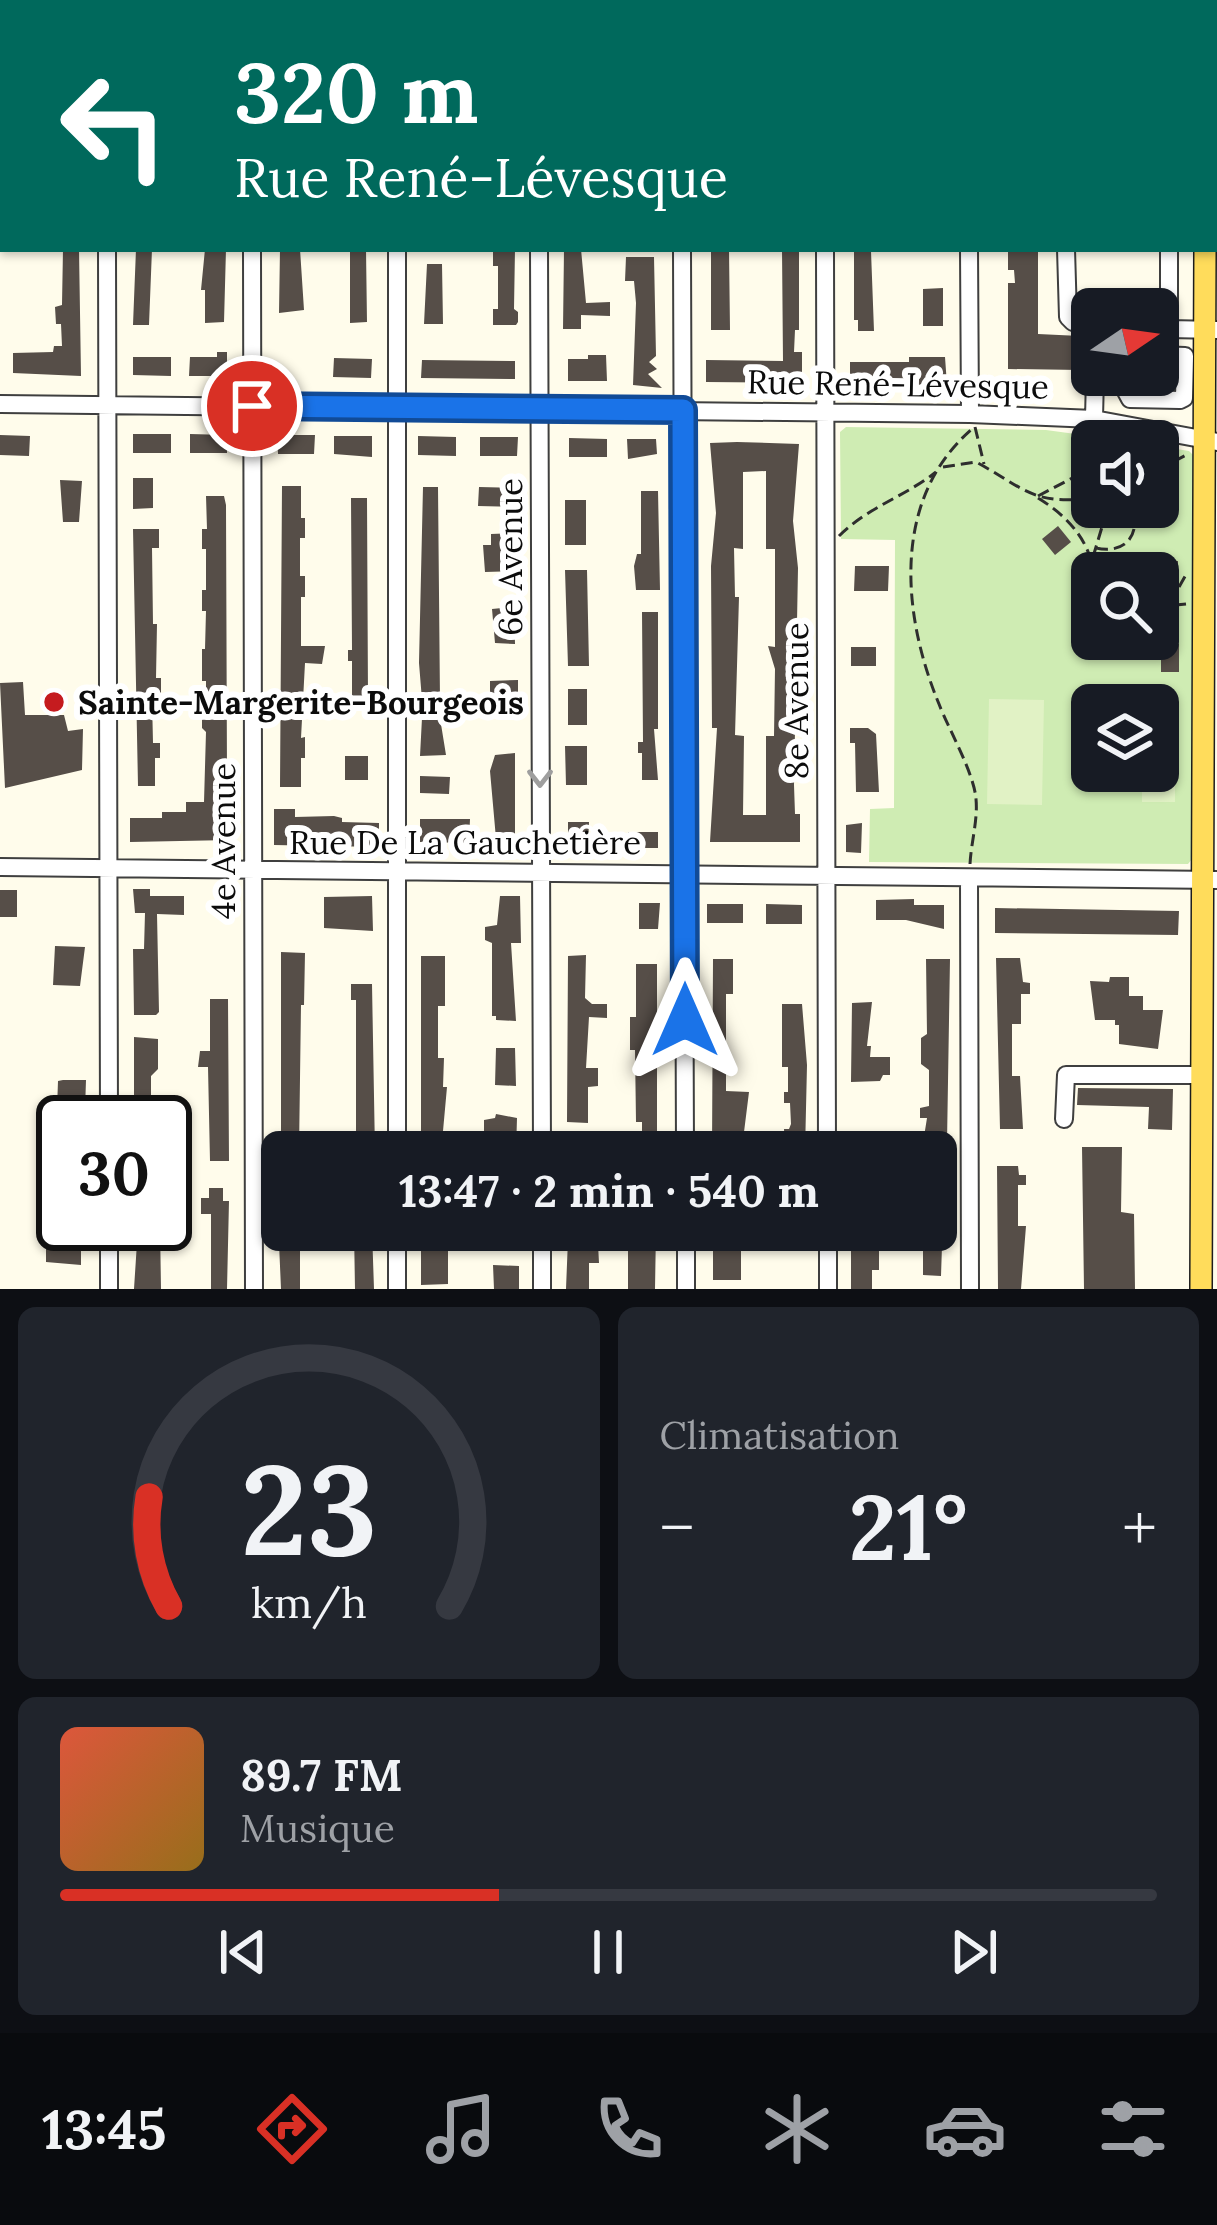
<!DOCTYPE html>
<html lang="fr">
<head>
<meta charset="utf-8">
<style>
	body { margin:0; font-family:Lora,serif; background:#20242c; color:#f1f3f6; height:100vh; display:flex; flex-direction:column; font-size:45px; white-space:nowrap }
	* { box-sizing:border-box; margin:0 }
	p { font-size:39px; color:#9ea1a6 }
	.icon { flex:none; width:66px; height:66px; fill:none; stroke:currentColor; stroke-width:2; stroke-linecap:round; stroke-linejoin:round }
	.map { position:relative; height:1289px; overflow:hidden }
	.drawer { display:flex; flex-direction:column; gap:18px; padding:18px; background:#0d0f14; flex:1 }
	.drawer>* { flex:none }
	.banner { position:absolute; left:0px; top:0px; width:1218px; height:252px; box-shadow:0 3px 9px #0004; background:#00695c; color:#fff; overflow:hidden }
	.needle { width:78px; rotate:77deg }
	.controls { position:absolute; left:1071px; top:288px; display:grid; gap:24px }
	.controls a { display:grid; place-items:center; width:108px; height:108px; border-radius:18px; background:#171b24; box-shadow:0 3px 9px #0004; font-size:60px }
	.speed { position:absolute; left:36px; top:1095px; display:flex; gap:24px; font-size:60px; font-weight:700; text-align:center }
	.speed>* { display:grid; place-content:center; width:156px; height:156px; border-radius:50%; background:#171b24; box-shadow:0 3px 9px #0004; line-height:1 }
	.speed .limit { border:6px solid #111; border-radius:18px; background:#fff; color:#111 }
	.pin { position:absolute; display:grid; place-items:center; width:102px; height:102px; color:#fff; margin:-51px; border:6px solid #fff; border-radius:50%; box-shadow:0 3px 12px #0007 }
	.me { position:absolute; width:132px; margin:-66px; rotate:0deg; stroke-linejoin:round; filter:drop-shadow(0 0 9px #0008) }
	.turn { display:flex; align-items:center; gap:42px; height:252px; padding:0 36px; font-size:54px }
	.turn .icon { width:156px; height:156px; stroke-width:2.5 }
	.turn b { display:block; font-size:84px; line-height:102px }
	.big { font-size:90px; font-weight:700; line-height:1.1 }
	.drawer .card { flex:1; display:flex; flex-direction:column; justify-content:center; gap:18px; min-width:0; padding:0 42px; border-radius:18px; background:#20242c }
	.drawer .dial { align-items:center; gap:0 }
	.dial svg { height:312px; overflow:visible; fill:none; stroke:#363941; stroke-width:7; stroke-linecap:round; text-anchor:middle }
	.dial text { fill:#f1f3f6; stroke:none }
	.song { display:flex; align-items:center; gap:36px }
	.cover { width:144px; height:144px; border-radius:18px; background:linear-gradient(135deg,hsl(10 70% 55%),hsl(40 70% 35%)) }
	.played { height:12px; border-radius:6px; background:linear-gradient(90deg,#d93025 40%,#363941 40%) }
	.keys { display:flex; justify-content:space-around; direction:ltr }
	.heat { display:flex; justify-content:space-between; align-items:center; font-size:66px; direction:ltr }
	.drawer .tiles { flex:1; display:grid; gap:18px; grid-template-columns:1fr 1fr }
	.card:last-child { grid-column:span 2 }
	.trip { position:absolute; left:261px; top:1131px; width:696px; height:120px; border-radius:18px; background:#171b24; box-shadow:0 3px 9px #0004; font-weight:700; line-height:120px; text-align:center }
	.menu { display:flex; height:192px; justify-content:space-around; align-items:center; background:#090b0e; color:#9ea1a6 }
	.menu .icon { width:84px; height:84px }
	.menu .selected { color:#d93025 }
	.menu b { font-size:54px; color:#f1f3f6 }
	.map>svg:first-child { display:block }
	.green { fill:#cfecb3; fill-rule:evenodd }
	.pitch { fill:#e1f2c5 }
	.building { fill:#564e48; fill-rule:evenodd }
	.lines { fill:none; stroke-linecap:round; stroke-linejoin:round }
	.minor-casing { stroke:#3f3f3f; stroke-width:20 }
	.major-casing { stroke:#1d1d1d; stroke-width:24 }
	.path { stroke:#2e2e2e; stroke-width:3; stroke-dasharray:12 6; stroke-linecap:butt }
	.minor { stroke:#fff; stroke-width:16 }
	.major { stroke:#ffdc5b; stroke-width:21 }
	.oneway { stroke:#9e9e9e }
	.route-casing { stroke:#114b97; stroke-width:30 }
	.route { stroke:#1a73e8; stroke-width:21 }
	.poi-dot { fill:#c51b1f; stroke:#fff; stroke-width:4.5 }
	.labels { text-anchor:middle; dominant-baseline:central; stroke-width:12; stroke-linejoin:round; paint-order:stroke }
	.street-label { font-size:33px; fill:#0c0c0c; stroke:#fff }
	.poi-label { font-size:33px; font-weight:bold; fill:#0c0c0c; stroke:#fff; text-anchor:start }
</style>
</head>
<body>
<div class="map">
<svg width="1217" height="1289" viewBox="0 0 1217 1289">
	<rect width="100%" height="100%" fill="#fffceb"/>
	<!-- green -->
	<path class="green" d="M846 427 1046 430 1127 441H1092V507H1158V446L1189 451 1193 455 1192 859 1188 864 869 862 870 809 894 808 895 540 841 539 840 432ZM1092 573H1158V639H1092ZM1092 705H1158V771H1092Z"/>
	<!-- pitch -->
	<path class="pitch" d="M989 699 1044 700 1042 805 987 804Z
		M1158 721H1175V802H1142V771H1158Z"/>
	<!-- building -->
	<path class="building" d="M63 249H79L81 376 13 373V353L53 352 54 346H62L61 324H56L55 307 62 305Z
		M136 249H152L149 325H133Z
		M205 249H226L224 322 205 323V290H201Z
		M280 249H300L304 310 279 313Z
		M350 249H366L367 322 350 323Z
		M515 249 514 309 518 312V322L516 325H493V309H498V266H493V250Z
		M564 249H581L586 303 610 302V316L581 315V329H563Z
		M711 249H729L730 330H711Z
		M782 249H799V330H795L794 352H802V383L706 382V360L783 361Z
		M1008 249H1038V334L1080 336V370L1008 369V283H1015L1014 270H1008Z
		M854 251H871L874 331H858V320H854Z
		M626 257H654L656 356 649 362 657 369 648 374 662 388 633 385 636 303 634 281H625Z
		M427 264H442L443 324H424Z
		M943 288V326H923V289Z
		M217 352H227V376H189L190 357H217Z
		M588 355H606L607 381H568V359H588Z
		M133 357H171V376L133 375Z
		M909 357H945L947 385 850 384V362H909Z
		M334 358 372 359 371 378 333 377Z
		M422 360 515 361V379L421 378Z
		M133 434H171V453H133Z
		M190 434 227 435V453H190Z
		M0 435 30 436 29 456 0 455Z
		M277 435H315L314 454H278Z
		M334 436H372V457L334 454Z
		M418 436 456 437V456L418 455Z
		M480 437H518L517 456H480Z
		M569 438 607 439V457H569Z
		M627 439H656L657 454 628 459Z
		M737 442 799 444 793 521 798 568 794 785 795 814H800V842H710L717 728H712L711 566 716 513 710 443ZM766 471V549H775V647L768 646 775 669 774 736H766V815H743L744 736 735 735 739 597H735L734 548 743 549V472Z
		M133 478H153V508L133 509Z
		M60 480 82 481 79 522H63Z
		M282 486H301V518H305V538H300V576H305V597H301V646H325L322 664 305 663 301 738 305 737V758H301V787H280Z
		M423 487H438L440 700H422L419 663Z
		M479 487 519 488 518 507 478 506Z
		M641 491H658L660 590H636L634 566 637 554H641Z
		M206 496H224L226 505 227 778 224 790 220 791V818H230V840L130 842V818H162V812H186V802H204L206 732 202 728V708H206V681H202V649H205L206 611H202V590H206V549H202V529H207Z
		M351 498H367L368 700H352V661H348V650H352Z
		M565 500H586V545H565Z
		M1058 526 1071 542 1055 555 1042 539Z
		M133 529H159V548H152L153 624H157L156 678H161V699H152L153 743H160V758H155V786H138Z
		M514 533 517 571 485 572 483 545H491V534Z
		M1161 561H1178V593H1161Z
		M855 566H889L888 591H854Z
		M565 570H587L589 666H568Z
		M502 604H514L515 644 495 643 492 609 502 608Z
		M642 612H658V729H654L658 780H642V753H638V742H643Z
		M1161 644H1179V672H1161Z
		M851 647H876V666H851Z
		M518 680V717H495V712H490V681Z
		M23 682 25 715H64L68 731 83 729 82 770 5 788 0 683Z
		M568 689H587V725H568Z
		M422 718H440L446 755 420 756Z
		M850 728H868L876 734 879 792H856L855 743H850Z
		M565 746H587V785H566Z
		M515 753V849L497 850 490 771 495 755Z
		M345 756H368V780H345Z
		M420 776 450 777 449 794 420 793Z
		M274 809H295V817L334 816 342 818V822L379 823V847L274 845Z
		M420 819H470L469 843 420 842Z
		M568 822H589L588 846H568Z
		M862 823 861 853 846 852V825Z
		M628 832H658V848H628Z
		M133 889H150V896H184V915L157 914 159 1012 156 1015H134L133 949H144L145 913H135Z
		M0 890H17V917H0Z
		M372 896 373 931 324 928V897Z
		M500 896H520L521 943H511L516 1021 496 1020V1016H492V943L485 940V927L497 925Z
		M914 899V905H944V929L906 920H876V900Z
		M639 903H660L658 929H639Z
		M707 904H743V923H707Z
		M766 904 802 905V924H766Z
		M995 908 1179 911 1178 935 995 933Z
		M55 946 85 947 80 986 53 985Z
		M281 952 305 953 304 1005H301L299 1152H281Z
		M586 955 585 998 592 1004H607V1018L589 1017 586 1068H598V1086L588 1087V1123L567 1122 568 956Z
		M421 956H445V1006H438V1058H444L443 1087H447L442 1142 421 1141Z
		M996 958H1020L1023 982 1030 983V994H1021V1024H1012V1076H1020L1023 1129H1000Z
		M713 959H733V994H726V1091L749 1092 743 1140H731V1152H712Z
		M926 959H950L947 1143H923L927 1118H920V1108L929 1106V1070L921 1064V1038L927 1034Z
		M636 964H657V1152H642V1122H636L635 1050H630V1017H636Z
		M1110 977H1129V996H1143V1010H1163L1158 1049 1119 1044V1025H1115V1020H1095L1090 981 1109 982Z
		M351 984H372L375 1152H356V1000H351Z
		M210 999H228L229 1161H210L208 1067H198L200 1051H210Z
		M872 1002 867 1046H871L870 1057H890V1075H883L880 1081 851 1082 852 1003Z
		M782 1004H802L807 1065 805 1152H785L784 1129H789L791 1124 790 1103H784V1092H788V1067H782Z
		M134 1037 158 1039V1069L151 1076V1099L153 1112H159V1122H134Z
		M496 1048H515L516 1086 495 1085Z
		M63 1080H86L85 1110 57 1109 58 1081Z
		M1078 1088 1173 1089 1172 1130 1148 1129 1149 1107 1077 1105Z
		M496 1114 517 1118 516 1152H496L490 1149V1142H484V1120L495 1118Z
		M1082 1147H1122L1121 1212 1134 1214 1135 1289H1084Z
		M997 1166H1018L1019 1175H1026V1185H1018V1226H1026L1021 1289H998Z
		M936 1180H947V1246H942L941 1276 923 1275V1231L936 1230Z
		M209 1188H223V1201H229L227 1289H211V1214H201V1198H209Z
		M63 1221V1224H81V1265L46 1262V1246H52V1222Z
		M160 1226 161 1289H134L138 1227Z
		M283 1230H300V1289H281L279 1243H284Z
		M354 1230H372L374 1289H355Z
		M421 1230H437V1250H448V1284L421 1285Z
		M634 1230H656L655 1289H628V1250H634Z
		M851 1230H879V1270H872V1289H851Z
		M713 1235H741V1280H713Z
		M568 1239H587V1244H598L599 1263H589V1289H566Z
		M493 1265 519 1266V1289H494Z"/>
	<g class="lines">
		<defs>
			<path id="minor" d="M225 0 927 3
				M968 0V3
				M107 3 108 0
				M1127 3 1129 0
				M1175 3V0
				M107 249 109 1122
				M252 249 254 1289
				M397 249V1152
				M539 249 542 1152
				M682 249 685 1152
				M825 249 827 1152
				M969 249 970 414
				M1066 249 1068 317 1073 322 1092 325
				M1158 329H1169V249
				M1169 329 1217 330
				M1117 375 1130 399 1180 400 1184 398 1185 356 1158 355
				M0 404 970 414 1094 419 1217 442
				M1094 419 1095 375
				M0 867 1217 880
				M969 878 970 1289
				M1064 1119 1066 1075H1202
				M109 1224V1289
				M397 1230V1289
				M542 1230V1289
				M686 1230V1289
				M828 1230V1289"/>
			<path id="major" d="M1206 3V0
				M1215 212H1217
				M1201 1289 1205 249"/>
		</defs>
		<!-- minor casing -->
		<use href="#minor" class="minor-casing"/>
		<!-- major casing -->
		<use href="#major" class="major-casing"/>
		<!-- path -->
		<path class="path" d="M975 427 984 464
			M943 467 976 462C1023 487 1032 506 1092 498
			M1158 470 1188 454
			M1038 496 1078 475
			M1038 498C1066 515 1089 539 1094 573
			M839 536C868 507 904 497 936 472
			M1096 548C1113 552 1130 547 1134 529
			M1093 557 1108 507
			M1179 587 1187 573
			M1159 593V607
			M1158 607 1186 604
			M970 864C971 843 978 820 976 799 974 773 949 730 939 704 902 615 891 499 972 429"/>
		<!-- minor -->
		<use href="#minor" class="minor"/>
		<!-- major -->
		<use href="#major" class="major"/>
	</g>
	<!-- one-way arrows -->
	<defs><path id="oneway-chevron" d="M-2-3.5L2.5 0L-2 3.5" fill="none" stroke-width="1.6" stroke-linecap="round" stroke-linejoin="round" transform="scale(3)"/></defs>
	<use class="oneway" href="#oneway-chevron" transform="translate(540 778) rotate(90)"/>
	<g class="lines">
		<defs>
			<path id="route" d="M252 406 683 410 685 1020"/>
		</defs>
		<!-- route casing -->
		<use href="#route" class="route-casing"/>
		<!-- route -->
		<use href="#route" class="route"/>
	</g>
	<!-- markers -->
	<circle class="poi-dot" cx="54" cy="702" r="12"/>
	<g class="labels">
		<!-- street labels -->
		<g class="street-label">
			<text transform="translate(898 384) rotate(1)">Rue René-Lévesque</text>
			<text transform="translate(510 557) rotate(-90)">6e Avenue</text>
			<text transform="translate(796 701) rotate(-90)">8e Avenue</text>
			<text transform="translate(223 841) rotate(-90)">4e Avenue</text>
			<text x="465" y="842">Rue De La Gauchetière</text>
		</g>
		<!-- poi labels -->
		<g class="poi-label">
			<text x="78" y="702">Sainte-Margerite-Bourgeois</text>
		</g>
	</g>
</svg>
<div class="controls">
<a><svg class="needle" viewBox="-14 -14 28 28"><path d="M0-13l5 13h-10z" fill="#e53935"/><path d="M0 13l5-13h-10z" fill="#9ea1a6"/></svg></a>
<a><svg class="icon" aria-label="sound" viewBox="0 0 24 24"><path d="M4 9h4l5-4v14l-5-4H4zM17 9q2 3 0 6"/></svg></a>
<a><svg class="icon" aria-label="search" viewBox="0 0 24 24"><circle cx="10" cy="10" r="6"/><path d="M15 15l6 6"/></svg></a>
<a><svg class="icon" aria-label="layers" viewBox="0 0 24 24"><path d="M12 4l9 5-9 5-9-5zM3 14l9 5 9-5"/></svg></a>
</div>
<div class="speed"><div class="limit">30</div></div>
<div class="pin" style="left:252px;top:406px;background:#d93025"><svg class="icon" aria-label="arrive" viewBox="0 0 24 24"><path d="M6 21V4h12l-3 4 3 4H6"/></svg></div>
<svg class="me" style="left:685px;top:1020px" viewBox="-20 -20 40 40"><path d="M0-17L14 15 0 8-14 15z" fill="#1a73e8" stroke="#fff" stroke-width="4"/></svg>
<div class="trip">13:47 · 2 min · 540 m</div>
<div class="banner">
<div class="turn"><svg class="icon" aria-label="left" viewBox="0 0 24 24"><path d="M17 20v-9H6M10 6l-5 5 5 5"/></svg><div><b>320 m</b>Rue René-Lévesque</div></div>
</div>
</div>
<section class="drawer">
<div class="tiles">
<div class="card dial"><svg viewBox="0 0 100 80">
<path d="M14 69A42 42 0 1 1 86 69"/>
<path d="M14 69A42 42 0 0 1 9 41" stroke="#d93025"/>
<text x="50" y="56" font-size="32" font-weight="700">23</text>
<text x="50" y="72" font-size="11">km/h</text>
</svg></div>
<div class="card"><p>Climatisation</p>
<div class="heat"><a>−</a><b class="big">21°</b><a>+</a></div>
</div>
<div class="card">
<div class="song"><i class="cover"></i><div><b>89.7 FM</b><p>Musique</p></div></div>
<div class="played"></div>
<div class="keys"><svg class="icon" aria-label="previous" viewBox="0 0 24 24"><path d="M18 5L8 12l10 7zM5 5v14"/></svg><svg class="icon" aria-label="pause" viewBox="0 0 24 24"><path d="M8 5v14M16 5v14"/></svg><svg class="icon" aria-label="next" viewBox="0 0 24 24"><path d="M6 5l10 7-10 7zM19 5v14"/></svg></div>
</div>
</div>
</section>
<nav class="menu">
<b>13:45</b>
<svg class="icon selected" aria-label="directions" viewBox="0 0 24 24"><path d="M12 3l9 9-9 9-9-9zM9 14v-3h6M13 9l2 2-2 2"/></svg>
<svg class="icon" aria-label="music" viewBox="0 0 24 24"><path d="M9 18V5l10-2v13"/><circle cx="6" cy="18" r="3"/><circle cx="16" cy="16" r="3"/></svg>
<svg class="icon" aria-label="phone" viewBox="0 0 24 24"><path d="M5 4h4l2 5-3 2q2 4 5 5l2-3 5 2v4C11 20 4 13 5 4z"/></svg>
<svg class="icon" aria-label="climate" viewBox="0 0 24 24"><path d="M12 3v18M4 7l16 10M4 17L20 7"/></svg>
<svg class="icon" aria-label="car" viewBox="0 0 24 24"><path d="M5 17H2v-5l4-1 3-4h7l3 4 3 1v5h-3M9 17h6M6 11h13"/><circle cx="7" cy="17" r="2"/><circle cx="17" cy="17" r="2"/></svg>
<svg class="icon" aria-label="filters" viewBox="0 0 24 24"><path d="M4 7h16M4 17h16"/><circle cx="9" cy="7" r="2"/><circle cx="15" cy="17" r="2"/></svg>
</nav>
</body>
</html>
